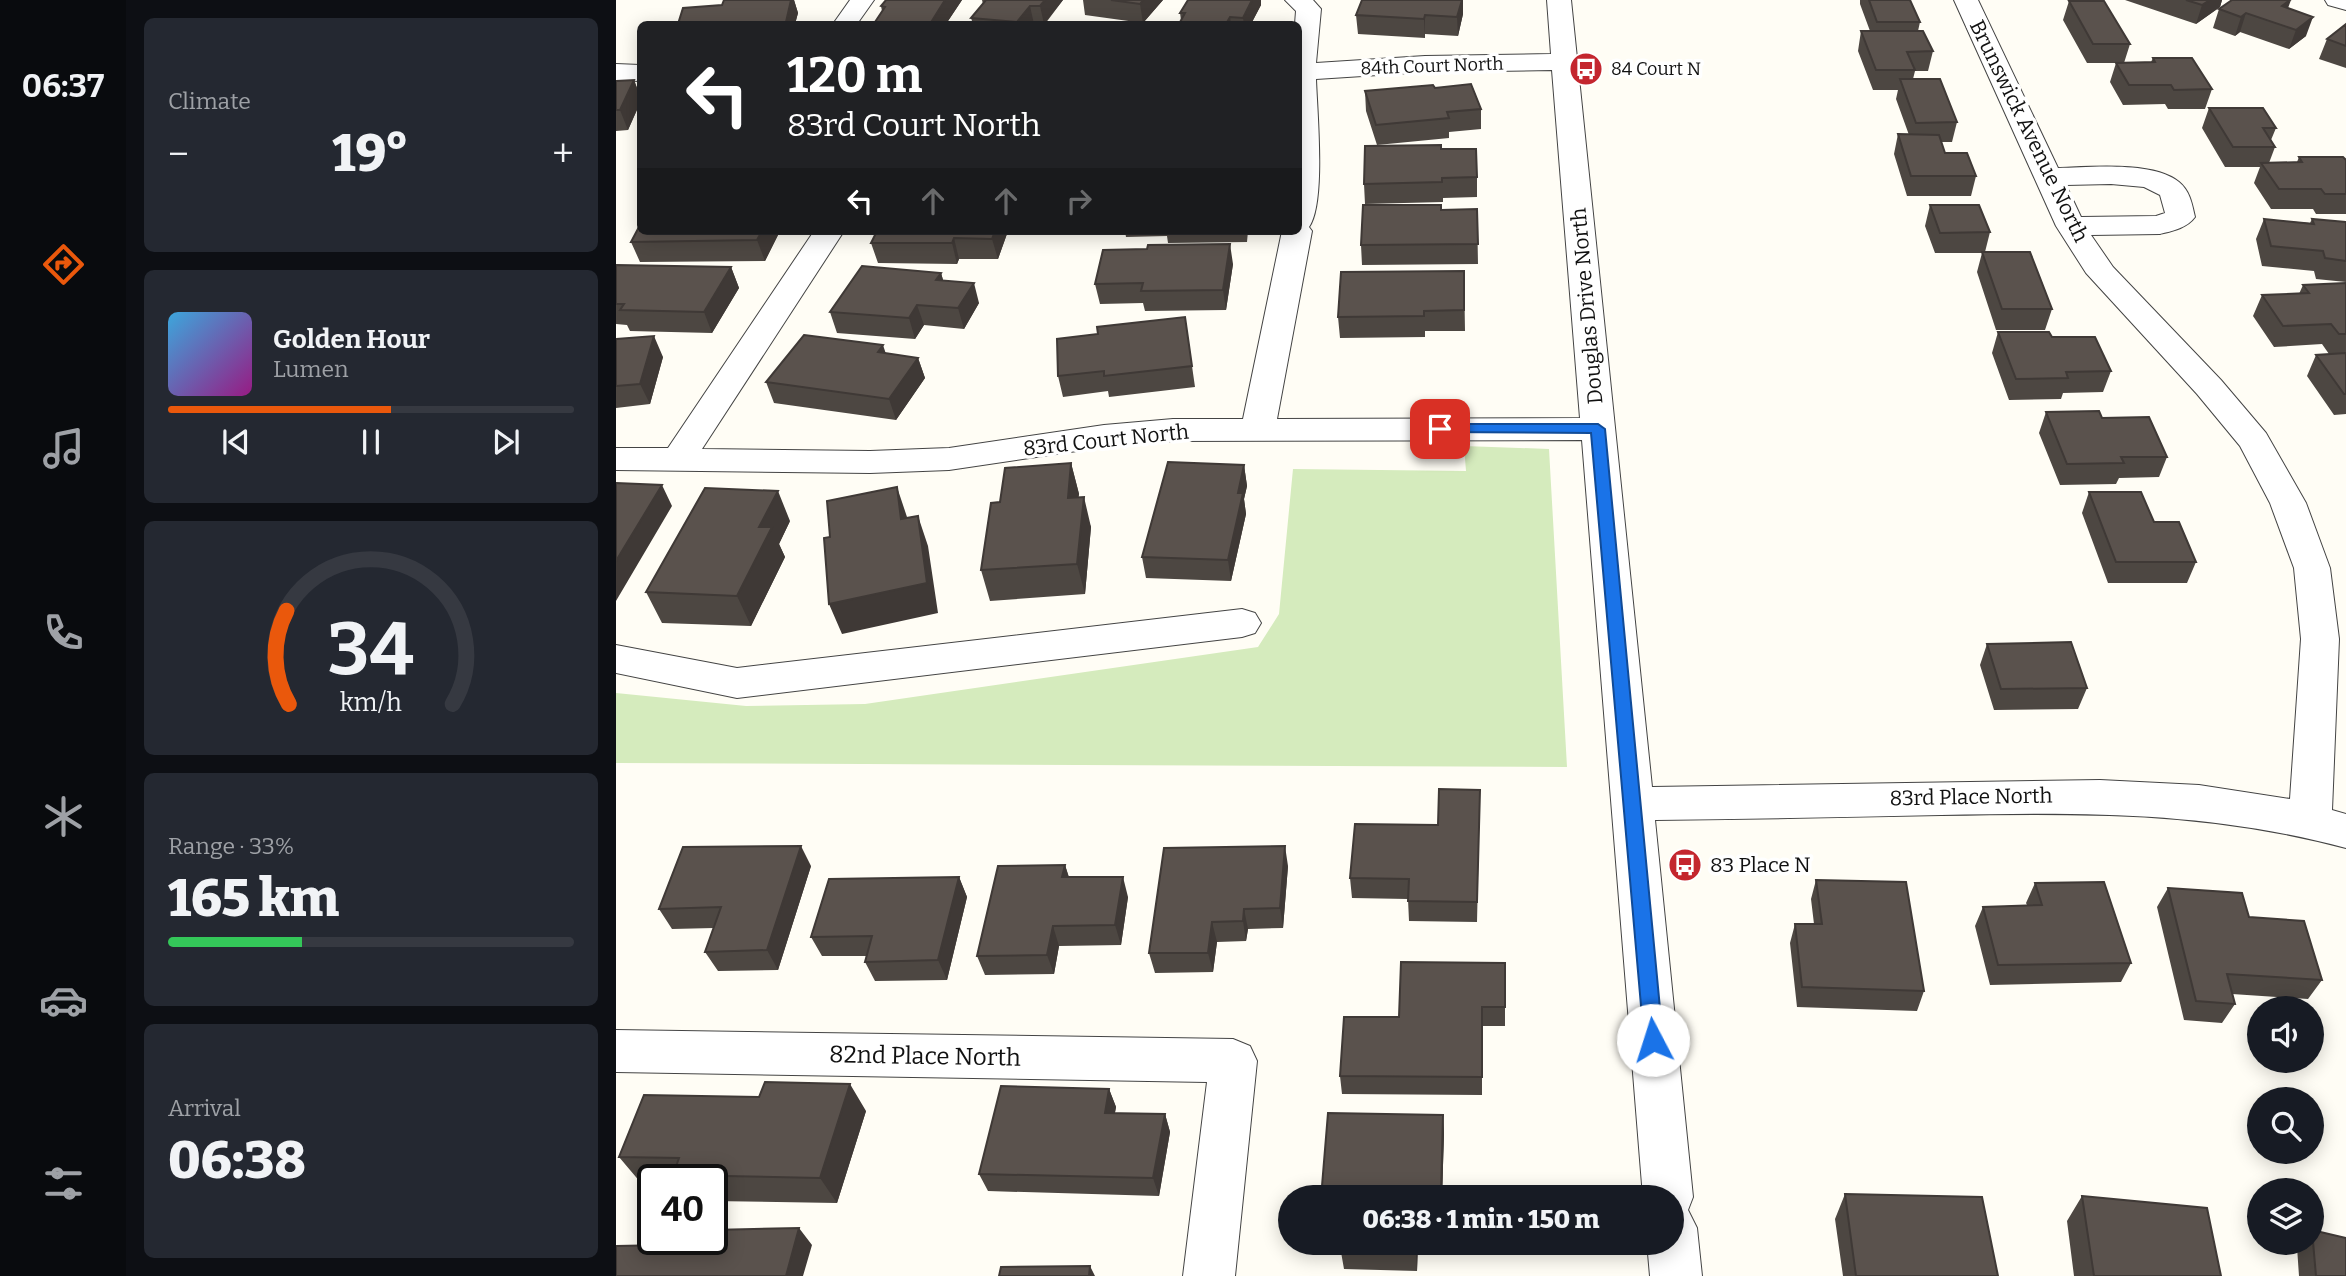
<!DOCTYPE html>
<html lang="en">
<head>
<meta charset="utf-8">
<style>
	body { margin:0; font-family:Bitter,serif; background:#242831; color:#f1f3f6; height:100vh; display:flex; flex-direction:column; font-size:26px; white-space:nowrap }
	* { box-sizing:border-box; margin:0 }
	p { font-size:23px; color:#9ea1a6 }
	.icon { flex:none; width:38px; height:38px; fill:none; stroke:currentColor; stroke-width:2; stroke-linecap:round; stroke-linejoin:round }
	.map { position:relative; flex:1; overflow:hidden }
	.details { display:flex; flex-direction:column; gap:18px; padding:18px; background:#0d0f14; width:490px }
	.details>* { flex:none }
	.banner { position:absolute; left:21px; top:21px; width:665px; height:214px; border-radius:10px; box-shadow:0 4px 18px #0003; background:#202124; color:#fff; overflow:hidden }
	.controls { position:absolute; left:1631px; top:996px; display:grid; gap:14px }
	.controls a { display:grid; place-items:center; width:77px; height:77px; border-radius:50%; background:#171b24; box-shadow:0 4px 18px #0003; font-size:35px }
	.speed { position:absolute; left:21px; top:1164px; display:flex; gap:14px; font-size:35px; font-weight:700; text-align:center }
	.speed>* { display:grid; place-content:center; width:91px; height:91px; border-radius:50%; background:#171b24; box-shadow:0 4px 18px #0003; line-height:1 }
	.speed .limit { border:4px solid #111; border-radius:10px; background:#fff; color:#111 }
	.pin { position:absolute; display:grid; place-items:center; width:60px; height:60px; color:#fff; margin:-30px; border-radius:14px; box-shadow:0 4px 10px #0006 }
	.me { position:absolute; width:77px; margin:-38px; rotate:355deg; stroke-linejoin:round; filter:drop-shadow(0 0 5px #0008) }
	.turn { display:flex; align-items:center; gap:24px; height:147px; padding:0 35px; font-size:32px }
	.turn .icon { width:91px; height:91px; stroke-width:2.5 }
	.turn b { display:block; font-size:49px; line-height:60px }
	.lanes { display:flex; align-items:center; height:66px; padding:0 35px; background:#0003; justify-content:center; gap:35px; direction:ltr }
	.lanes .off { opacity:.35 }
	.big { font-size:52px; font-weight:800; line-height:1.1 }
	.details .tile { flex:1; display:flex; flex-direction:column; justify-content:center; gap:10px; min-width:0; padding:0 24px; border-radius:10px; background:#242831 }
	.details .dial { align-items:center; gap:0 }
	.dial svg { height:182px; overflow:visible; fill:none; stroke:#363941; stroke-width:7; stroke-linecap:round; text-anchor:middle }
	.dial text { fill:#f1f3f6; stroke:none }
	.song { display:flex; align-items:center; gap:21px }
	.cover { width:84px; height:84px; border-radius:10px; background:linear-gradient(135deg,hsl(200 70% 55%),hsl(310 70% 35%)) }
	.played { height:7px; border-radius:4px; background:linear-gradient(90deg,#ea580c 55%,#363941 55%) }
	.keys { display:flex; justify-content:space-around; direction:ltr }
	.heat { display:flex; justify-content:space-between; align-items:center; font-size:38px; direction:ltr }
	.charge { height:10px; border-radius:5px; background:linear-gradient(90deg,#34c759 33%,#363941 0) }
	.trip { position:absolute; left:662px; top:1185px; width:406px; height:70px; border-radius:35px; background:#171b24; box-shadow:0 4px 18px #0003; font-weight:800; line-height:70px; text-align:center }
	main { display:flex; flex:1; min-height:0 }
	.tabs { display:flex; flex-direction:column; width:126px; justify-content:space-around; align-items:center; background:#090b0e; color:#9ea1a6 }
	.tabs .icon { width:49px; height:49px }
	.tabs .current { color:#ea580c }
	.tabs b { font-size:32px; color:#f1f3f6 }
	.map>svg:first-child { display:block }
	.green { fill:#d5ebbd }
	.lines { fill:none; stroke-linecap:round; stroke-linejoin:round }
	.minor-casing { stroke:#444; stroke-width:2 }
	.minor { fill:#fff; fill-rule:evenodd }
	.wall { fill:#4d4742 }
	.shaded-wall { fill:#3f3936 }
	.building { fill:#5a524d; stroke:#3f3936; stroke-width:2 }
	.route { fill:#1a73e8; stroke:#114b97; stroke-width:2 }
	.labels { text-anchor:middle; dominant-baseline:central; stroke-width:7; stroke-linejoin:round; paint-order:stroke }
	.far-street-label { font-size:18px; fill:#111; stroke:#fff }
	.far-poi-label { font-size:18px; fill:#111; stroke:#fff; text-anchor:start }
	.street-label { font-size:21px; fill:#111; stroke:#fff }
	.poi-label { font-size:21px; fill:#111; stroke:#fff; text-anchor:start }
	.near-street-label { font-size:24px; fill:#111; stroke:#fff }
</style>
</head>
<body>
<main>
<nav class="tabs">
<b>06:37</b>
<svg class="icon current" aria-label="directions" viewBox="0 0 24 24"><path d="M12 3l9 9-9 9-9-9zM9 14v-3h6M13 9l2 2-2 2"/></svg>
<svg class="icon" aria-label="music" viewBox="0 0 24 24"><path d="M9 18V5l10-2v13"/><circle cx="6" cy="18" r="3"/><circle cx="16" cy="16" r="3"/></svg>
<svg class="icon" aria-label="phone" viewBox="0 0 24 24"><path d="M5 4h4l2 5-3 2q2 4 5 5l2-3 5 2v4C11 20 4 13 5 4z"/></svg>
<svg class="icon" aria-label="climate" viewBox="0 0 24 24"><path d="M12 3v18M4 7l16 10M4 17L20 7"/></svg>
<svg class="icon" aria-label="car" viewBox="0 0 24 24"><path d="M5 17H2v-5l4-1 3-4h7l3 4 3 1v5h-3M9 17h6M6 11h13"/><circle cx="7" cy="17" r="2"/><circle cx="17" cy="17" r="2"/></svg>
<svg class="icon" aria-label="filters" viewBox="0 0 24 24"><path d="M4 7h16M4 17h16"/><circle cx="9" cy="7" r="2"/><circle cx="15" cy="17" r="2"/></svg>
</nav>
<section class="details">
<div class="tile"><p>Climate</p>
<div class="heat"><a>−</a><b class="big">19°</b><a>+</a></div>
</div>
<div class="tile">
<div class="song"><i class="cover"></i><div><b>Golden Hour</b><p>Lumen</p></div></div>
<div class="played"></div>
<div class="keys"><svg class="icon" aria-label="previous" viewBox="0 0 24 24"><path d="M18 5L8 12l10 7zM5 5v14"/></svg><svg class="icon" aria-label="pause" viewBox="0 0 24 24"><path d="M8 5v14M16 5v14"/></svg><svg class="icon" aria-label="next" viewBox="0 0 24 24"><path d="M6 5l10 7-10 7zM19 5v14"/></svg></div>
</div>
<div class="tile dial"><svg viewBox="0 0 100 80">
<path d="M14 69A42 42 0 1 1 86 69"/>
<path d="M14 69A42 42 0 0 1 13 28" stroke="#ea580c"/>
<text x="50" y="56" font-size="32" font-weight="700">34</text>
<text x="50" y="72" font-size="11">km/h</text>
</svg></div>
<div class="tile"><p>Range · 33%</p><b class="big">165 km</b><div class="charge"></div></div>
<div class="tile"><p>Arrival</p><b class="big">06:38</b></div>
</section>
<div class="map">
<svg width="1730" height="1276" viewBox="0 0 1730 1276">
	<rect width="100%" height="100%" fill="#fffdf5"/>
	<!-- green -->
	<path class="green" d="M848 446 933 449 951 767 0 763V693L130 706 249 704 642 647 663 614 677 469 850 471Z"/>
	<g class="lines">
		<defs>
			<path id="minor" d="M234 0H258L241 24H217Z
				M669 0H697L705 9 700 63 809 56 935 54 931 0H955L1036 787 1484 780 1583 785 1674 799 1685 639 1678 568 1654 503 1624 446 1581 394 1470 273 1440 226 1338 0H1362L1442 168C1474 167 1538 161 1563 182 1574 191 1576 204 1579 217 1571 228 1556 231 1544 234L1475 235 1497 267 1605 380 1650 433 1690 503 1714 568 1723 639 1716 810 1730 814V848C1592 811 1466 812 1325 815 1230 817 1134 819 1039 820L1077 1197 1072 1210 1081 1228 1086 1276H1034L1031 1242H1055V1197H1027L966 440 557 441 488 447 333 470 254 473 0 470V448H52L198 231H228L86 449 254 451 333 448 488 425 557 419H627L666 231H682V24H679L680 11ZM936 70 964 418 661 419 696 231 693 227C710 203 701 111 700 79L809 72ZM1495 184 1528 187 1544 195 1549 213 1540 216 1465 217 1450 185Z
				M1709 0H1730V10L1712 5Z
				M0 64 24 65V81L0 80Z
				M626 609 639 613 645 623 639 633 626 637 121 698 0 673V645L121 668Z
				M0 1030 617 1039 634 1046 641 1061 619 1276H567L591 1082 0 1072Z"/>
		</defs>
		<!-- minor casing -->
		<use href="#minor" class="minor-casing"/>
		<!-- minor -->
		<use href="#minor" class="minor"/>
	</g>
	<!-- wall -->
	<path class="wall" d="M108 0H178L182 13 179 24H62L106 5Z
		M270 0H346L330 24H259V22L266 11 265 6Z
		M366 0H447L429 24H357L355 18 367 4Z
		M467 0H547L527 23 469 15Z
		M572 0H645V5L635 24H563L565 20 564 13Z
		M746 0H847V14L842 36 809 34V38L742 34 740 15Z
		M1244 0H1294L1304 22 1302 31 1317 51 1312 71H1299L1297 79 1341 122 1336 142H1325L1329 153 1360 176 1355 196H1291L1278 154 1282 134 1293 135 1280 99 1282 90H1257L1242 51 1245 31H1254L1244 4Z
		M1509 0H1606L1604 7 1580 24Z
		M1453 1 1514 44 1508 63 1535 62 1537 58 1596 89 1589 109H1552L1549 104 1507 105 1494 82 1500 63H1471L1447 20Z
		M1672 8 1690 36 1673 49 1624 32 1619 36 1597 28 1603 9Z
		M1730 24V68L1703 59 1711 39Z
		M18 80 24 96V103L12 130 0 131V81Z
		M819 88 865 109V129L833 132V138L761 145 750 111 749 91Z
		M1593 108 1660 128 1655 140 1659 147 1653 163 1681 162 1683 157 1730 160V214H1700L1697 209H1655L1638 183 1644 167H1609L1586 128Z
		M825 149 861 177V197L827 198V202L749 204 748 184Z
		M1314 205 1374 232 1369 252 1436 309 1429 330H1380L1361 272 1366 253H1319L1309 226Z
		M861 209 862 264 746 265 745 245 825 210Z
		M1648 219 1694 223 1696 219 1730 222V282L1700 279 1698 271 1646 266 1640 239Z
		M24 231H164L149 261 24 262 15 242Z
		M261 231H392L382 259H343L341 264 262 263 255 243Z
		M509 231H632L631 242 552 243 551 236 510 237Z
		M531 249 617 264 610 310 529 311 527 303 484 304 479 284Z
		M0 265 115 267 123 288 96 333 14 331 11 325 0 324Z
		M848 271 849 331H809V337L724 338 722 317Z
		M325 273 327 280 363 303 348 329 308 325 299 339 221 333 214 312Z
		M1730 283V414L1718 415 1691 376 1700 355 1713 354 1706 344 1658 347 1637 316 1646 295 1683 294 1687 285Z
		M569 317 579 387 493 397 492 391 447 397 442 376 482 334Z
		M1382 332 1436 337 1495 371 1487 392 1447 393 1445 399 1393 400 1376 353Z
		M0 339 47 357 34 404 0 408Z
		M269 353 302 358 309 378 280 420 158 403 150 382Z
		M1430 412 1486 418 1551 457 1543 477 1503 478 1500 484 1444 485 1423 433Z
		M455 463 463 494 462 497 475 527 469 594 374 601 365 570 384 502Z
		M628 465 631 486 628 499 630 514 615 581 530 578 526 557Z
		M1473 492 1538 522 1580 562 1571 583H1492L1466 513Z
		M174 521 163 544 169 557 135 626 46 623 30 592Z
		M1371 644 1471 688 1462 709 1378 710 1364 665Z
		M864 790 861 922 793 921 792 899 736 898 734 878 822 825Z
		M449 865 453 877 512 897 505 945 443 946 438 974 369 975 361 956Z
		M195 866 162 970 102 971 89 952 98 928 56 929 43 909Z
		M672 866 667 928 632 929 630 941 601 942 597 972 539 973 533 953Z
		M343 877 351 897 331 980 259 981 249 962 251 956H206L195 937Z
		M1200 880 1308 991 1301 1011 1181 1007 1174 943 1179 924H1198L1195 899Z
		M1419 883 1515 963 1505 982 1374 985 1359 926 1367 907 1411 905 1410 903Z
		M1552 888 1633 917 1706 980 1692 999 1616 994 1619 1004 1606 1023 1568 1020 1541 907Z
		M785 962 889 1007V1026H866V1095L726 1094 724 1076 783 1017Z
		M493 1089 500 1107 499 1113 549 1114 554 1132 543 1196 372 1191 363 1174Z
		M250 1111 221 1203 96 1201V1180H37V1183H25L3 1157Z
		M827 1115 828 1133 826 1197H708L706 1186Z
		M1229 1194 1382 1276H1227L1219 1219Z
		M1466 1196 1605 1276H1458L1451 1221Z
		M1696 1230 1730 1276H1683L1681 1247 1685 1242H1696Z
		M726 1242H802L801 1271 728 1269 725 1252Z"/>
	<!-- shaded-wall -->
	<path class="shaded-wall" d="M175 0H178L182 13 179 24H171L170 22Z
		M329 0H346L330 24H314Z
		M429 0H447L428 24 424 6Z
		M527 0H547L527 23 524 4Z
		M636 0H645V5L635 24H628L627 18Z
		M846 0H847V14L842 36 841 17Z
		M1594 0H1606L1604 7 1580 24 1586 5Z
		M1675 0 1668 19 1666 6Z
		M414 6 418 24H401V22Z
		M1630 13 1624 32 1619 36 1625 17Z
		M809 15V38L808 19Z
		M614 17 615 24H610Z
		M1697 17 1690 36 1673 49 1680 30Z
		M18 80 24 96V103L12 130 4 110Z
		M146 231H164L149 261 141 240Z
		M379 231H392L382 259 376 239Z
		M338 238 343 259 341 264 336 243Z
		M614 244 617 264 610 310 607 290Z
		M115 267 123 288 96 333 88 312Z
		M325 273 331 294 320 280Z
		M358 283 363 303 348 329 342 308Z
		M301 305 308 325 299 339 293 318Z
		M38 336 47 357 34 404 24 384Z
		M267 345 274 366 262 352Z
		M302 358 309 378 280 420 273 399Z
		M455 463 463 494 459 528 452 498Z
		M628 465 631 486 628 499 630 514 615 581 612 560 622 493Z
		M46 485 56 506 0 601V561Z
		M281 487 291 517 296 550 285 519Z
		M162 491 174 521 163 544 169 557 135 626 121 596 143 527Z
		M468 497 475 527 469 594 461 564Z
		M302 516 312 546 322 613 226 634 213 604Z
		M185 846 195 866 162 970 151 950Z
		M669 846 672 866 667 928 664 908Z
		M449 865 455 885 446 877Z
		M343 877 351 897 331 980 322 960Z
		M507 877 512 897 505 945 499 925Z
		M628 909 632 929 630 941 627 921Z
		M596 922 601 942 597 972 592 953Z
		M437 926 443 946 438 974 431 955Z
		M234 1084 250 1111 221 1203 204 1178Z
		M493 1089 500 1107 495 1131 489 1113Z
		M549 1114 554 1132 543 1196 537 1178Z
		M827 1115 828 1133 826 1197H825Z
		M183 1228 196 1245 187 1276H170Z
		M800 1242H802L801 1271 800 1254Z
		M474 1266 479 1276H473Z"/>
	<!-- building -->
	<path class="building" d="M108 0H175L170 22 142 24H62L67 8 106 5Z
		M270 0H329L314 24 259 22 269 7 265 6Z
		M370 0H429L424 6H414L401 22 355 18Z
		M495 0H527L524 4Z
		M572 0H636L627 18 614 17 610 24H563L569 13H564Z
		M746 0H846L841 17 809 15 808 19 740 15Z
		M1253 0H1294L1304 22H1261Z
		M1570 0H1594L1586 5Z
		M1616 0H1674L1666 6 1697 17 1680 30 1630 13 1625 17 1603 9Z
		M1453 1H1488L1514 44H1477Z
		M1730 24V46L1711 39Z
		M1245 31H1307L1317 51 1291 52 1299 70H1260Z
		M1537 58H1576L1596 89 1558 90 1555 85H1513L1500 63 1539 62Z
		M1284 79H1324L1341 122 1300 123Z
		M18 80 4 110H0V81Z
		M855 84 865 109 831 112 833 118 760 125 749 91 817 85 819 88Z
		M1593 108H1647L1660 128H1647L1659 147H1617Z
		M1282 134 1323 135 1329 153H1351L1360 176H1295Z
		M825 145V149H860L861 177 826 178V182L748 184 749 146Z
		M1683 157H1727L1730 160V194H1709L1705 189H1663L1645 163 1686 162Z
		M747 205H825V210L861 209 862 244 745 245Z
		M1314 205H1363L1374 232 1324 233Z
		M1648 219 1698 224 1696 219 1730 222V261L1709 258 1707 251 1655 246Z
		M24 225V231H146L141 240 15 242Z
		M261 231H379L376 239 338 238 336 243H255Z
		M614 244 607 290 525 291 527 283 479 284 487 250 531 249 532 245Z
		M1366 252H1414L1436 309H1386Z
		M0 265 115 267 88 312 4 310 8 304H0Z
		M246 266 325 273 320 280 358 283 342 308 301 305 293 318 214 312Z
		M848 271V310L808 311V316L722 317 725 272Z
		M1730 283V334H1723L1715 324 1667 326 1646 295 1693 293 1687 285Z
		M569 317 576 366 488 376V371L442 376 441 339 482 334 481 327Z
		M1382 332H1433L1436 337H1479L1495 371 1450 372 1452 378 1400 379Z
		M188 335 267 345 262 352 302 358 273 399 150 382Z
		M38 336 24 384 0 386V339Z
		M1730 353V394H1728L1700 355Z
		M1483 411 1486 418 1533 417 1551 457H1505L1508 463 1451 464 1430 412Z
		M552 462 628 465 622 493H627L612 560 526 557Z
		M455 463 452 498 468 497 461 564 365 570 375 503 384 502 389 468Z
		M0 483 46 485 0 561Z
		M281 487 285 519 302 516 311 583 213 604 208 538 214 537 211 501Z
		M89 488 162 491 143 527H156L121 596 30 592Z
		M1473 492H1525L1538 522H1563L1580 562H1500Z
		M1455 642 1471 688 1385 689 1371 644Z
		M823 789 864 790 861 902 792 901 793 879 734 878 739 824 822 825Z
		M185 846 151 950 89 952 105 907 43 909 67 847Z
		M669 846 664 908 628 909 627 921 596 922 592 953H533L548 848Z
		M449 865 446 877H507L499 925 437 926 431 955 361 956 382 866Z
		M343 877 322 960 249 962 256 936 195 937 213 879Z
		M1200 880 1290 882 1308 991 1186 987 1179 924H1206Z
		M1488 882 1515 963 1382 965 1367 907 1426 905 1419 883Z
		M1552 888 1626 893 1633 917 1688 921 1706 980 1611 974 1619 1004 1580 1001Z
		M785 962 889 963V1007H866V1077L724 1076 728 1017H783Z
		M149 1082 234 1084 204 1178 57 1175 63 1158 3 1157 28 1095 143 1097Z
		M385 1086 493 1089 489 1113 549 1114 537 1178 363 1174Z
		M712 1113 827 1115 825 1193 803 1192 802 1197H730L731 1187 706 1186Z
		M1229 1194 1366 1197 1382 1276H1240Z
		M1466 1196 1591 1208 1605 1276H1478Z
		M183 1228 170 1276H0V1246L50 1245 52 1239H96V1230Z
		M1696 1230 1730 1238V1276H1700Z
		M726 1242H800V1254L725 1252Z
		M474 1266 473 1276H383L385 1267Z"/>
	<!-- route -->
	<path class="route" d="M824 424H982L989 429 1047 1040 1044 1046 1037 1049 1030 1046 1028 1040 975 433 819 432V425Z"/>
	<!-- icons -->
	<defs>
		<symbol id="bus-disc" viewBox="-11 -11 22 22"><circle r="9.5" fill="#c4262e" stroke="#fff"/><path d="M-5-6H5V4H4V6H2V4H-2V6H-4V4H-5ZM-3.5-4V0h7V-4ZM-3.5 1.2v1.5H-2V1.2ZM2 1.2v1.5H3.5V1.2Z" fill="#fff"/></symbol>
	</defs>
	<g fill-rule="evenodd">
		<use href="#bus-disc" x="951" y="50" width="38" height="38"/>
		<use href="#bus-disc" x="1050" y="846" width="38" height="38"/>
	</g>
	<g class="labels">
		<!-- far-street labels -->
		<g class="far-street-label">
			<text transform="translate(816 66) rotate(-2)">84th Court North</text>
		</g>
		<!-- far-poi labels -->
		<g class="far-poi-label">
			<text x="995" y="69">84 Court N</text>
		</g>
		<!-- street labels -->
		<g class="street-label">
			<text transform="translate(1413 131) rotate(64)">Brunswick Avenue North</text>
			<text transform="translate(971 306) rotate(-95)">Douglas Drive North</text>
			<text transform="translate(490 440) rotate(-6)">83rd Court North</text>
			<text transform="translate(1355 797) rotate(-1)">83rd Place North</text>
		</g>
		<!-- poi labels -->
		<g class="poi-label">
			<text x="1094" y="865">83 Place N</text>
		</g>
		<!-- near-street labels -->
		<g class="near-street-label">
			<text transform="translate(309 1056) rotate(1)">82nd Place North</text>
		</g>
	</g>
</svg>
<div class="controls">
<a><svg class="icon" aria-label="sound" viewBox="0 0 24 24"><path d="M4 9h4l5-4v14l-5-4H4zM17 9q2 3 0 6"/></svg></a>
<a><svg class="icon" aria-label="search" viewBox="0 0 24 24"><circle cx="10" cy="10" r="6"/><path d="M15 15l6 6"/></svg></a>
<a><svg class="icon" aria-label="layers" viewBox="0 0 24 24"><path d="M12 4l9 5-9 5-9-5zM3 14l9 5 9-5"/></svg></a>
</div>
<div class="speed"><div class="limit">40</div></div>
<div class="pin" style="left:824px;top:429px;background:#d93025"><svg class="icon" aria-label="arrive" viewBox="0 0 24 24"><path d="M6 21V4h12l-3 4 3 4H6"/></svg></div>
<svg class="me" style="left:1037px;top:1040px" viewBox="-20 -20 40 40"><circle r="19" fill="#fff"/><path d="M0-13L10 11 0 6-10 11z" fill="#1a73e8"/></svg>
<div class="trip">06:38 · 1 min · 150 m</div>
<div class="banner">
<div class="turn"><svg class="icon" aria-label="left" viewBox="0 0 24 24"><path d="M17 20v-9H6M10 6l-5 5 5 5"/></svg><div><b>120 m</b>83rd Court North</div></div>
<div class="lanes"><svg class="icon" aria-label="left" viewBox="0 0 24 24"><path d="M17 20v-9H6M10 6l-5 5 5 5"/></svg><svg class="icon off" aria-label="ahead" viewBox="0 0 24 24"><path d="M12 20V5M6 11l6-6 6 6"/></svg><svg class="icon off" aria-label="ahead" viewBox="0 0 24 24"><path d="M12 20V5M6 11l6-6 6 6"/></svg><svg class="icon off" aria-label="right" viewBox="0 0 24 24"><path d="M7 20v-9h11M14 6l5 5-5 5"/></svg></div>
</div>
</div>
</main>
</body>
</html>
